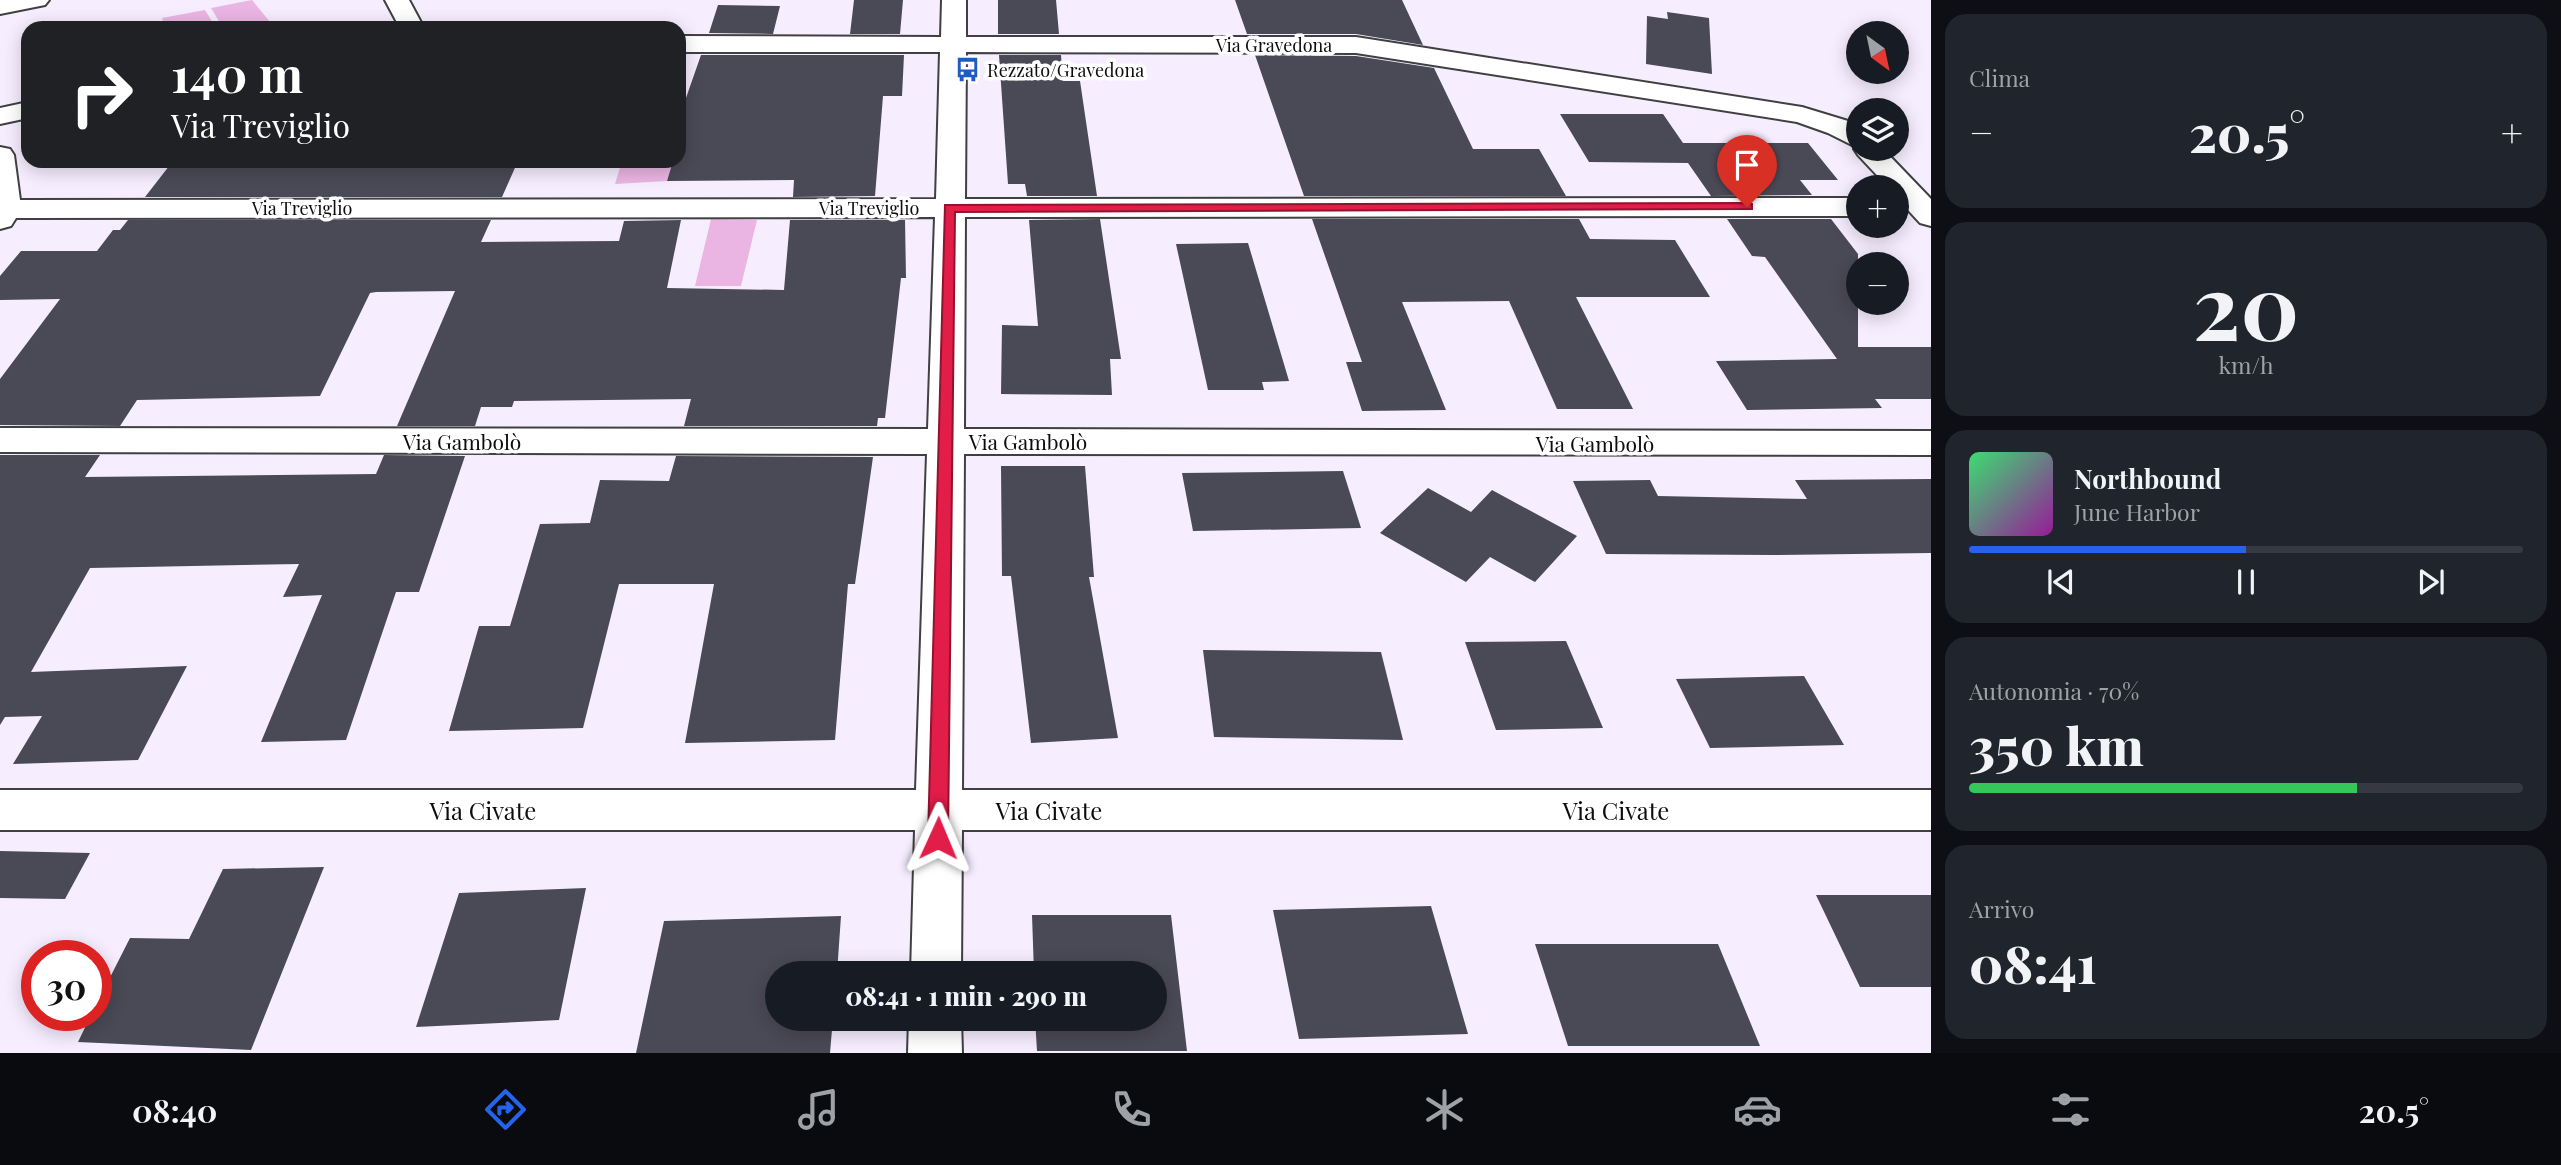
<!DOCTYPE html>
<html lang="it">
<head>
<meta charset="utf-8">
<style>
	body { margin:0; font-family:"Playfair Display",serif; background:#20242c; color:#f1f3f6; height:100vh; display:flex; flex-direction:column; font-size:26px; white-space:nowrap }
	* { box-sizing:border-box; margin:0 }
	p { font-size:23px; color:#9ea1a6 }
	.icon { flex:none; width:38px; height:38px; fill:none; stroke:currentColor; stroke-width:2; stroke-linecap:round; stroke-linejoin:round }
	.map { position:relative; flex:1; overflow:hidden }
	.panel { display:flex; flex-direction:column; gap:14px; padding:14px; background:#0d0f14; width:630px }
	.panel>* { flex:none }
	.top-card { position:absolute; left:21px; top:21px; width:665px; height:147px; border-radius:21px; box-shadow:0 4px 18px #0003; background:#202124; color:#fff; overflow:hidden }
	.needle { width:46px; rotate:147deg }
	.buttons { position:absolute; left:1846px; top:21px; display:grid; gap:14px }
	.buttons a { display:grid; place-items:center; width:63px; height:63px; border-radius:50%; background:#171b24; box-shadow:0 4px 18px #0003; font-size:35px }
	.speed { position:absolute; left:21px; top:940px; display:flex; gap:14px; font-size:35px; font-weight:700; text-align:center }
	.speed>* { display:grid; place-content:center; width:91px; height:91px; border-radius:50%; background:#171b24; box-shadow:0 4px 18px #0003; line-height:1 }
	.speed .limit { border:10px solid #d22; background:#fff; color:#111 }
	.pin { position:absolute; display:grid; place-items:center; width:60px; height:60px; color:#fff; margin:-72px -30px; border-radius:50% 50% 50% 0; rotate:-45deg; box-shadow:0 0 7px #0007 }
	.pin .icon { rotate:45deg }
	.me { position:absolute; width:77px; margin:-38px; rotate:1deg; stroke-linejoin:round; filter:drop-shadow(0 0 5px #0008) }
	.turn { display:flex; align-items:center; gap:24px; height:147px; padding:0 35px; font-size:32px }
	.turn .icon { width:91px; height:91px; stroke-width:2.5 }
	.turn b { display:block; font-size:49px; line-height:60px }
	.big { font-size:52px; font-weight:800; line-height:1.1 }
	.panel .widget { flex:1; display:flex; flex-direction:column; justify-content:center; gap:10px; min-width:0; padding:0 24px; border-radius:21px; background:#20242c }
	.panel .dial { align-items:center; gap:0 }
	.dial b { font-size:91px; line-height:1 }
	.song { display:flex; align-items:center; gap:21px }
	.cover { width:84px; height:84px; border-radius:10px; background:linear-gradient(135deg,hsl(140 70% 55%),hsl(300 70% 35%)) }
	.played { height:7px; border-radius:4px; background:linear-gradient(90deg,#2563eb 50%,#363941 50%) }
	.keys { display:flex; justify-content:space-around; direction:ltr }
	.heat { display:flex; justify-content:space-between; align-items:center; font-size:38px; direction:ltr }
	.charge { height:10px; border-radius:5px; background:linear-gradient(90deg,#34c759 70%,#363941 0) }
	.trip { position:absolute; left:765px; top:961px; width:402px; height:70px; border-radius:35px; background:#171b24; box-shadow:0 4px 18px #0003; font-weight:800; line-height:70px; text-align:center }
	.tab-bar { display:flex; height:112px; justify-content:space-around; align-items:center; background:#090b0e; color:#9ea1a6 }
	.tab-bar .icon { width:49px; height:49px }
	.tab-bar .active { color:#2563eb }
	.tab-bar b { font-size:32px; color:#f1f3f6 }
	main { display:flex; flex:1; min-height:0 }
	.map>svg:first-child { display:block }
	.green { fill:#ebb5e3 }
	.building { fill:#4a4956 }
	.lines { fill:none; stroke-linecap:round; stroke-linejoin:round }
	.street-casing { stroke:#404040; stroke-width:4 }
	.street { fill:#fff; fill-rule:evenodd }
	.route { fill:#e11d48; stroke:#92132f; stroke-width:2 }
	.labels { text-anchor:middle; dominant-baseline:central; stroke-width:7; stroke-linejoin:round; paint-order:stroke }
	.far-street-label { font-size:18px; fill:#0d0d0d; stroke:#fff }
	.far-poi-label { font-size:18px; fill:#0d0d0d; stroke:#fff; text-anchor:start }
	.street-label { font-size:21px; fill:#0d0d0d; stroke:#fff }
	.near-street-label { font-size:24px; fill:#0d0d0d; stroke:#fff }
</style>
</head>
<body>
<main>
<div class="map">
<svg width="1931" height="1053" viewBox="0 0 1931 1053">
	<rect width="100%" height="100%" fill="#f6edff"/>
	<!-- green -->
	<path class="green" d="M252 0 275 28H223L211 8Z
		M205 10 216 28H165L162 18Z
		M622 161H673L667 181 615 184Z
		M711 219 757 220 741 286H695Z"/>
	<!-- building -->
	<path class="building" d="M854 0H903L900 34H850Z
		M998 0H1056L1059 34H998Z
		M1235 0H1402L1423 45 1356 34H1247Z
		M718 5 780 6 773 34 709 33Z
		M1667 12 1709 18 1712 74 1646 64 1647 16 1668 19Z
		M701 55H904L902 96H883L875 196 793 197 794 180 667 181 673 161H679V118Z
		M999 55H1061L1063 81H1080L1097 196H1027L1025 184H1008Z
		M1255 55 1356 56 1434 68 1473 149H1539L1566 196H1304Z
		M1560 114H1663L1683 143H1808L1838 180H1800L1812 195 1711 196 1688 163 1589 162Z
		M173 161H518L502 197H145Z
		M1100 219 1121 359H1110L1112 395 1001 394 1002 325 1038 326 1029 220Z
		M1312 219H1579L1590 239 1675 240 1710 297H1576L1633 409H1557L1509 301 1402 302 1446 410 1362 411 1346 362H1362Z
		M1727 219H1831L1858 254V347H1931V399H1875L1882 408 1747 410 1716 361 1837 359 1765 257 1752 256Z
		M128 220H491L481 242 619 241 624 221 681 220 667 288 784 290 790 220H905L906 278H901L885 418H878L877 426H684L691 399 514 401 512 407H481L475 426H397L455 291 376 292 370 293 320 396 137 400 120 426 0 425V379L60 299 0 300V276L21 251H97L113 230H120Z
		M1248 243 1289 381 1262 382 1264 390H1208L1176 244Z
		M0 455H100L85 477 376 474 384 455 465 456 419 592H396L346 740 261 742 322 595 283 597 299 564 90 568 31 672 187 666 138 760 13 764 42 716 5 717 0 725Z
		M676 456 873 457 855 584H848L835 740 685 743 714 584H619L583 728 449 731 479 626H510L540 524 590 523 600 480 669 481Z
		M1001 466H1085L1094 577H1089L1118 738 1031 743 1011 576H1002Z
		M1343 471 1361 528 1193 531 1182 473Z
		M1931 479V553L1773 555 1606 554 1573 481 1650 480 1658 496 1807 499 1795 480Z
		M1428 488 1471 512 1492 490 1577 536 1535 582 1490 557 1466 582 1380 533Z
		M1566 641 1603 728 1496 730 1465 642Z
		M1203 650 1381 652 1403 740 1214 737Z
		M1804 676 1844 745 1710 748 1676 679Z
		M0 851 90 853 65 899 0 898Z
		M324 867 251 1050 78 1042 91 1015H96V1005L130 938 189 939 223 869Z
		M586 888 559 1020 416 1027 459 893Z
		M1816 895H1931V987H1860Z
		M1431 906 1468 1034 1299 1039 1273 910Z
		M1032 915H1171L1187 1051H1037L1035 1018H1155V973H1034Z
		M841 916 837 973H777V1018H833L830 1053H636L664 921Z
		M1535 944H1718L1760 1046H1568Z"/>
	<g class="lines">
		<defs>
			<path id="street" d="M0 0H49L45 5 0 14Z
				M385 0H409L424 28H400Z
				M942 0H966V37H1356L1802 107 1848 121 1858 128V149H1883L1931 199V226L1920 223 1897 198V187H1888L1858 155 1854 149 1856 147 1828 133 1797 122 1356 53 966 52 965 199 1858 198V216L965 217 964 429 1931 431V455L964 454 962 790H1931V830H962L961 973H911L915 830H0V790H916L927 454 0 452V428L928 429 935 217 16 218 11 226 0 229V147L10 149 14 155 20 200 936 199 940 52H679V36L941 37Z
				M28 102V118L0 124V108Z
				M909 1018H961L962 1053H908Z"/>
		</defs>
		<!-- street casing -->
		<use href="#street" class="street-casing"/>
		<!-- street -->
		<use href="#street" class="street"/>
	</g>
	<!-- route -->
	<path class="route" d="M1747 203 1752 204V209L955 212 948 838 945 844 938 846 931 844 928 838 945 205Z"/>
	<!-- icons -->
	<defs>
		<symbol id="bus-bare" viewBox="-9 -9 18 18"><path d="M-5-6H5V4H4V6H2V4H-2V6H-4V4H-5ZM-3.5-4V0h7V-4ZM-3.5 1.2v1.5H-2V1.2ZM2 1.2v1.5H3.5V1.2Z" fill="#1e5cc4" stroke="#fff" stroke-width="2.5" paint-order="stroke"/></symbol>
	</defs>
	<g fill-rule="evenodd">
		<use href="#bus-bare" x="950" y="52" width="35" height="35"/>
	</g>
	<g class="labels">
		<!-- far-street labels -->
		<g class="far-street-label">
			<text x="1274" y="45">Via Gravedona</text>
			<text x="302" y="208">Via Treviglio</text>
			<text x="869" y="208">Via Treviglio</text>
		</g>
		<!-- far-poi labels -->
		<g class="far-poi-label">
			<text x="987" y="70">Rezzato/Gravedona</text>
		</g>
		<!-- street labels -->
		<g class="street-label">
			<text x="462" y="441">Via Gambolò</text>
			<text x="1028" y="441">Via Gambolò</text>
			<text x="1595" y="443">Via Gambolò</text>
		</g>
		<!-- near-street labels -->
		<g class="near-street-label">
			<text x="483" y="810">Via Civate</text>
			<text x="1049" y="810">Via Civate</text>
			<text x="1616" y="810">Via Civate</text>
		</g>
	</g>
</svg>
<div class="buttons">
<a><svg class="needle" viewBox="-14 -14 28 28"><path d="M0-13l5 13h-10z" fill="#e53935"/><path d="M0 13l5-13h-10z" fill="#9ea1a6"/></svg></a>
<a><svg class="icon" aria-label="layers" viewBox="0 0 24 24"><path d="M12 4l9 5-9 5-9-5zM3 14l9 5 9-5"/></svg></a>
<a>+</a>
<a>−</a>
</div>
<div class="speed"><div class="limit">30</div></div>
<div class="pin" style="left:1747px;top:207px;background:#d93025"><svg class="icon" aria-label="arrive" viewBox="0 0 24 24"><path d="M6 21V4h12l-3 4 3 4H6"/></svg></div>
<svg class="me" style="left:938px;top:838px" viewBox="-20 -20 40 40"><path d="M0-17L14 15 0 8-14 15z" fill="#e11d48" stroke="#fff" stroke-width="4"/></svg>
<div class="trip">08:41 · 1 min · 290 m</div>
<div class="top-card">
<div class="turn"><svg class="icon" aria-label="right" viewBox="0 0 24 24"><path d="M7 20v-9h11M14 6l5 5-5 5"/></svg><div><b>140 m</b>Via Treviglio</div></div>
</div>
</div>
<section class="panel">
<div class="widget"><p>Clima</p>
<div class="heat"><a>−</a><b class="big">20.5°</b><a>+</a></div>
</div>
<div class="widget dial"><b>20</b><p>km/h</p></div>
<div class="widget">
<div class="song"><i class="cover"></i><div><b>Northbound</b><p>June Harbor</p></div></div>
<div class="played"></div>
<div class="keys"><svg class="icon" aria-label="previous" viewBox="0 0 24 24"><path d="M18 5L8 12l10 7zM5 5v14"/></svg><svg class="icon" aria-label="pause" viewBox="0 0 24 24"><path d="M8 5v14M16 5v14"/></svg><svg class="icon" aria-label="next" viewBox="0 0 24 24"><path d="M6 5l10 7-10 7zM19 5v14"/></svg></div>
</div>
<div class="widget"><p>Autonomia · 70%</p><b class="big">350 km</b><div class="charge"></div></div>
<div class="widget"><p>Arrivo</p><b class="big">08:41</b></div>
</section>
</main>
<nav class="tab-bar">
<b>08:40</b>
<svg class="icon active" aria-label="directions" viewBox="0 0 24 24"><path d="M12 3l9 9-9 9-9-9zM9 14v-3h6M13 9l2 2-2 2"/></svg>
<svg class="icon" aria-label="music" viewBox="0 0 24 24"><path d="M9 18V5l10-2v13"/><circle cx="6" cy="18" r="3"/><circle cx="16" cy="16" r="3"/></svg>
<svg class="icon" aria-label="phone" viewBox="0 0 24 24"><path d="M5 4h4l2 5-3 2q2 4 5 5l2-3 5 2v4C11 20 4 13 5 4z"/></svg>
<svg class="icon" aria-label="climate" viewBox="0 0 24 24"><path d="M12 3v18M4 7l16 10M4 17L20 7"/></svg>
<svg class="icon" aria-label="car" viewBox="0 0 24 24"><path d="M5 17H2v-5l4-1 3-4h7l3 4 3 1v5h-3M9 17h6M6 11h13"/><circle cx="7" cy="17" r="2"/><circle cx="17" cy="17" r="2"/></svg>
<svg class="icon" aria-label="filters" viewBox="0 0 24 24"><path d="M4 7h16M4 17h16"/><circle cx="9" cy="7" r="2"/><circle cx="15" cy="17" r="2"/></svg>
<b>20.5°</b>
</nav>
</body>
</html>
